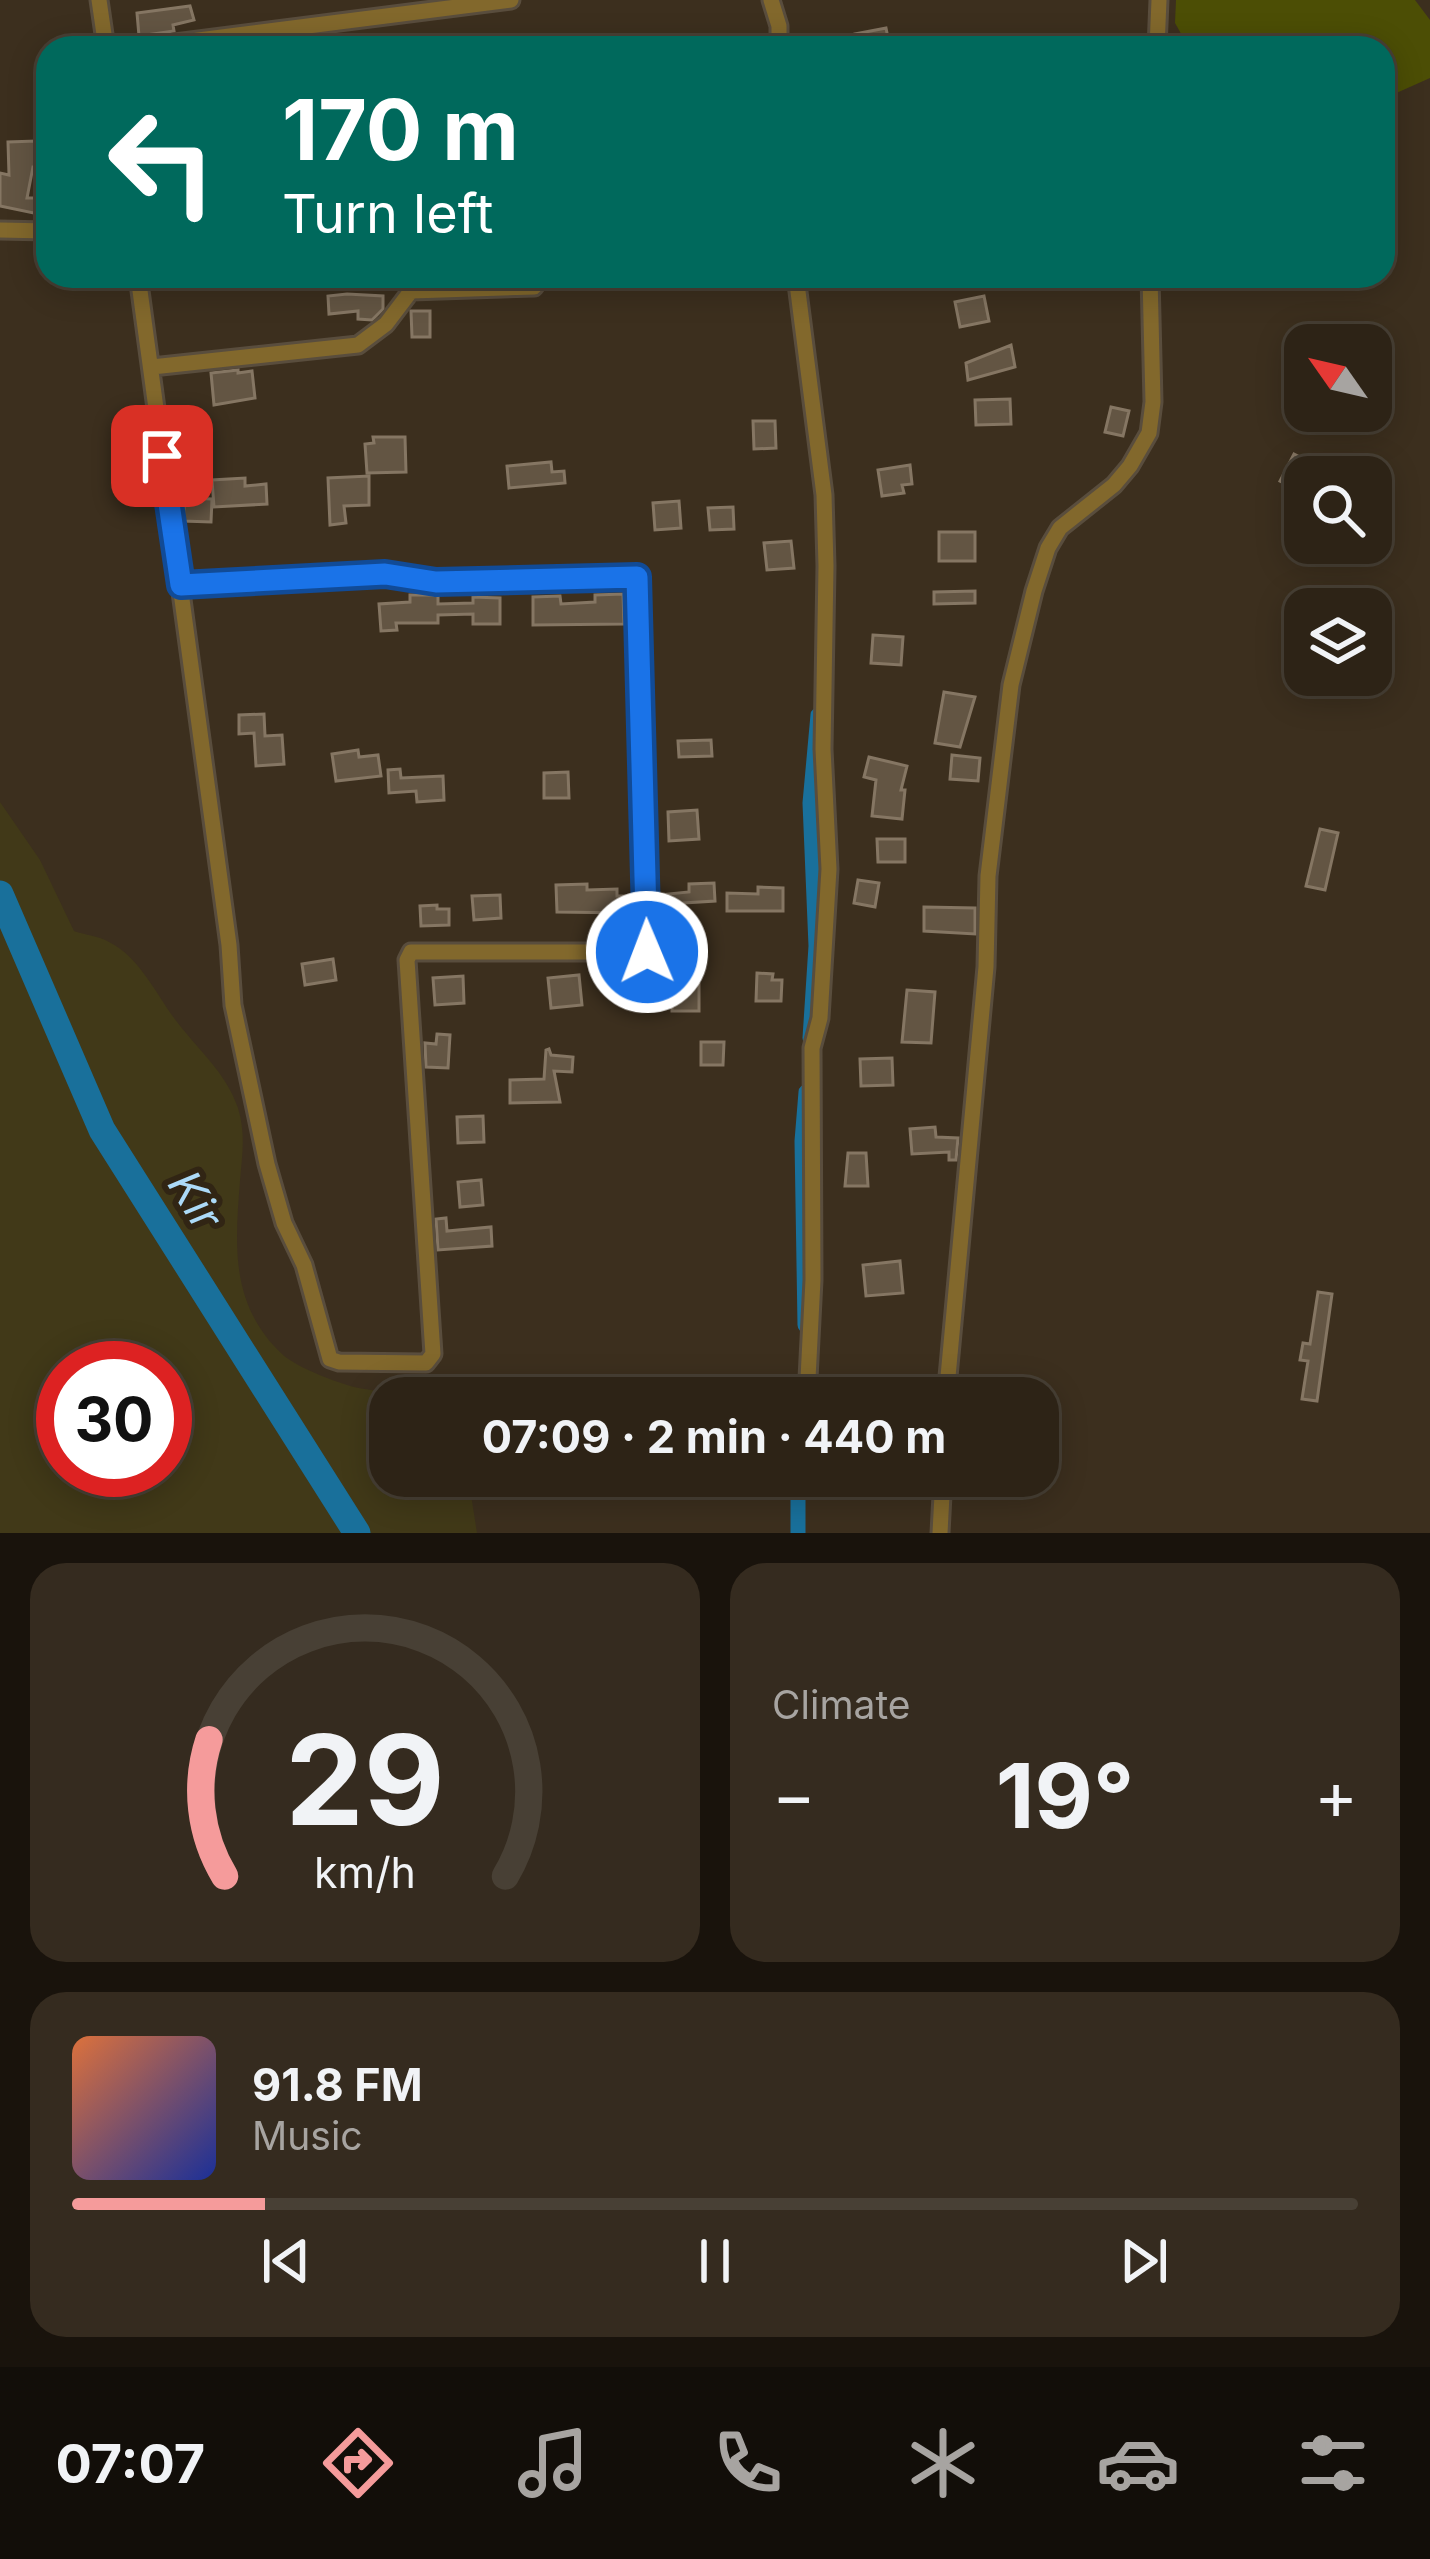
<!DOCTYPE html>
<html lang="en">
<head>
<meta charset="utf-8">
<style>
	body { margin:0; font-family:Inter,sans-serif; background:#352b1f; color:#f1f3f6; height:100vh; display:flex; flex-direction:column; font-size:45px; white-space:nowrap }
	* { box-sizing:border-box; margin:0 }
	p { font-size:39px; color:#a7a4a1 }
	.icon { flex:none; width:66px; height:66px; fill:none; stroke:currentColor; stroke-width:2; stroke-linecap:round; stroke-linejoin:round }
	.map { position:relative; height:1533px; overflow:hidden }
	.drawer { display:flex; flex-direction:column; gap:30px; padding:30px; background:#19130c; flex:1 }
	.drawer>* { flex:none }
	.banner { position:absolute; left:36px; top:36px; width:1359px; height:252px; border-radius:36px; box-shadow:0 6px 30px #0003,0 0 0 3px #484035; background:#00695c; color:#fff; overflow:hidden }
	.needle { width:78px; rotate:304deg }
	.controls { position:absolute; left:1284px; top:324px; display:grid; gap:24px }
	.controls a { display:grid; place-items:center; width:108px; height:108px; border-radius:24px; background:#2d2316; box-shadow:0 6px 30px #0003,0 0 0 3px #484035; font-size:60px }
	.speed { position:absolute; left:36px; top:1341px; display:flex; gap:24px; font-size:60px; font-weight:700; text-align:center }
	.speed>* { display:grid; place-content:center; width:156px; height:156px; border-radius:50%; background:#2d2316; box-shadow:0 6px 30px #0003,0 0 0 3px #484035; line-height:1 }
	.speed .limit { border:18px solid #d22; background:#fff; color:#111 }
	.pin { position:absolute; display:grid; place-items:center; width:102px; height:102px; color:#fff; margin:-51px; border-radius:24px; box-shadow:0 6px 18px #0006 }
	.me { position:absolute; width:132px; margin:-66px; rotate:359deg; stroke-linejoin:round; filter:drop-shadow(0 0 9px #0008) }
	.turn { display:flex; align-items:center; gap:42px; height:252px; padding:0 48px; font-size:54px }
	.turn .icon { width:156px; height:156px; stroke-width:2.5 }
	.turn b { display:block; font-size:84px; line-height:102px }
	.big { font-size:90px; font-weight:700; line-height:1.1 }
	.drawer .card { flex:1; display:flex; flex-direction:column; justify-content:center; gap:18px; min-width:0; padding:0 42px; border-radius:36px; background:#352b1f }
	.drawer .dial { align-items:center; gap:0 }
	.dial svg { height:312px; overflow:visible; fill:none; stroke:#484035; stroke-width:7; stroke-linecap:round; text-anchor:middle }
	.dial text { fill:#f1f3f6; stroke:none }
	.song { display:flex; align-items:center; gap:36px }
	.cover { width:144px; height:144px; border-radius:18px; background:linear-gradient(135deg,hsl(20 70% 55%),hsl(230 70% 35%)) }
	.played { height:12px; border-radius:6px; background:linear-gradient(90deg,#f59b9b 15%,#484035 15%) }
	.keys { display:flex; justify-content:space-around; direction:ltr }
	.heat { display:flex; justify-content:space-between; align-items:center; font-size:66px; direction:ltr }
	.drawer .tiles { flex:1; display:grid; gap:30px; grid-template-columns:1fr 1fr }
	.card:last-child { grid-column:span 2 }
	.trip { position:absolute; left:369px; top:1377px; width:690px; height:120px; border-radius:36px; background:#2d2316; box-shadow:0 6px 30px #0003,0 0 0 3px #484035; font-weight:700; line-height:120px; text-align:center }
	.menu { display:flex; height:192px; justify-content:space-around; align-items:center; background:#120e09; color:#a7a4a1 }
	.menu .icon { width:84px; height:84px }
	.menu .active { color:#f59b9b }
	.menu b { font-size:54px; color:#f1f3f6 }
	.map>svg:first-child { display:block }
	.green { fill:#4c4e05 }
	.sand { fill:#413918; fill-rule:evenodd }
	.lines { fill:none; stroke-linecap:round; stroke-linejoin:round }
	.canal { stroke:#19709b; stroke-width:15 }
	.river { stroke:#19709b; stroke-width:27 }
	.building { fill:#635543; stroke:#857663; stroke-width:3 }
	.minor-casing { stroke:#594d3d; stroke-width:21 }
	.minor { stroke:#82682c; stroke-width:15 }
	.route-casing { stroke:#114b97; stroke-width:30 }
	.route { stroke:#1a73e8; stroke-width:21 }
	.labels { text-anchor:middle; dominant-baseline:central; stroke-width:12; stroke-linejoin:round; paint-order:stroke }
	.water-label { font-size:45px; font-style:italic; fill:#acdaf8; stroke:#312514 }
</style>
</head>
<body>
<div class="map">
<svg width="1430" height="1533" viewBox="0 0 1430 1533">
	<rect width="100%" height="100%" fill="#3c2f1e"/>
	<!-- green -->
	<path class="green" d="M1176 0H1415L1430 20V78L1383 99V48H1180L1184 39 1175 23Z"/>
	<!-- sand -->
	<path class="sand" d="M0 802 40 860 74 931C85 935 99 936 109 942 139 957 155 992 174 1018 196 1048 226 1072 238 1108 246 1134 242 1156 240 1181 235 1245 230 1304 281 1353 294 1367 346 1387 365 1389 382 1392 395 1391 410 1398H390V1476H468L477 1533H0ZM63 1368H165V1470H63Z"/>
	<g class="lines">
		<!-- canal -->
		<path class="canal" d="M810 1038 816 946 810 803 818 715
			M805 1325 802 1141 806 1092
			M798 1533V1476"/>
		<!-- river -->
		<path class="river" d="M0 894 102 1130 357 1533"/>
	</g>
	<!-- building -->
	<path class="building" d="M190 6 194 20 173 25 174 31 139 36 137 13Z
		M886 28 890 48H858L855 34Z
		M36 141 37 167H33L27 198H48V216L0 206V173L9 175 8 142Z
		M347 294 383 296V309L372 320 358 319V311L329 314 328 296Z
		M984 296 989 321 960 327 955 302Z
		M411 311H430V337H412Z
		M1011 345 1015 367 968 380 966 363Z
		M238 370V373L252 371 255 398 214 405 211 373Z
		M1010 399 1011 424 976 425 975 400Z
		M1111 407 1129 411 1123 436 1105 432Z
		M753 421H775L776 448 754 449Z
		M373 437H405L406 472 367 473 365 444 374 443Z
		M1294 454 1318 466 1313 477H1305V494L1280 481Z
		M551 462 552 472 564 471 565 483 509 488 507 466Z
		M910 465 912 484 902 485 904 493 882 496 878 470Z
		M369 476V505L344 506 346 523 330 525 328 478Z
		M245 478V486L266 484 267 504 214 507 212 480Z
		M185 498 212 499 211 522 183 521Z
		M679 501 681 528 655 530 653 503Z
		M733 507 734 529 710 530 708 508Z
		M939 532H975V561H939Z
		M791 541 794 568 767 570 764 543Z
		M975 591V603L934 604V592Z
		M623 594 624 624 533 625V597L560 596 561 604 595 602V595Z
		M410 595H438V604L473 603V597L500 598V624H473V614L438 615V623H396L397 630 381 631 379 604 410 602Z
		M873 635 903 637 901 665 871 663Z
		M944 692 975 697 960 747 935 743Z
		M264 714 265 736 282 735 284 764 256 766 254 733 239 734V715Z
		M711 740 712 756 679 757 678 741Z
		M358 750 359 757 378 755 381 776 336 781 332 754Z
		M952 755 980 758 978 781 950 779Z
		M869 757 907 766 901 790H905L902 819 872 816 876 780 864 777Z
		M400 769 401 778 443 776 444 800 417 802 416 791 389 793 388 770Z
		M568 772 569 798H544V773Z
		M697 810 699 839 669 841 668 812Z
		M1320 829 1338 833 1325 890 1306 886Z
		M877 839H905V862H878Z
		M858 880 879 883 875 907 854 903Z
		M714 883 715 901 684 903 685 912 660 914 658 895 689 892V884Z
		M587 884V890L617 889V896H627L628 913 557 912 556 885Z
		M758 887 783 888V911H727V893L758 894Z
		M500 895 501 918 474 920 472 896Z
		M437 905V909H449V925L421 926 420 906Z
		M924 907 975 908V934L924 931Z
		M333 959 336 980 305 985 302 964Z
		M757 973 773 974 772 980H782L781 1001H756Z
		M579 975 582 1005 551 1008 548 978Z
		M463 976 464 1003 435 1005 433 978Z
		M672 984H699V1011H672Z
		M907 990 935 992 931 1043 902 1042Z
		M437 1034 450 1035 448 1068 426 1067 425 1043 436 1044Z
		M701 1042H724L723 1065H701Z
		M549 1049 551 1055 573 1057 572 1072 554 1071 560 1102 510 1103V1080L544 1079 546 1050Z
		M892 1058 893 1085 861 1086 860 1059Z
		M483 1116 484 1142 458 1143 457 1117Z
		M935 1127 936 1137 958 1138 956 1160H949V1152L912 1154 910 1129Z
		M848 1153H866L868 1186H845Z
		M481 1180 483 1205 460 1207 458 1182Z
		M446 1218 447 1231 491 1227 492 1246 438 1250 436 1219Z
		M900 1261 903 1293 866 1296 863 1265Z
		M1318 1292 1332 1294 1317 1401 1302 1399 1308 1361 1300 1360 1303 1343 1310 1344Z"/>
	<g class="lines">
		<defs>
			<path id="minor" d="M99 0 106 48
				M771 0 779 26V48
				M136 48 511 0
				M1157 48 1159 0
				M0 230 48 231
				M138 276 229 945 233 1005 267 1164 284 1223 304 1265 330 1359 339 1362 426 1363 433 1354 407 960 411 952H657
				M796 276 824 495 826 566 823 749 829 869 820 1018 812 1048 813 1280 807 1398
				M152 367 358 345 386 324 411 291 534 287 542 276
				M181 585 385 574 436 582 637 577 648 952
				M946 1398 986 967 988 876 1011 685 1034 591 1048 548 1060 528 1114 485 1130 466 1149 433 1153 402 1150 276
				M940 1533 943 1476"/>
		</defs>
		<!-- minor casing -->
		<use href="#minor" class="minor-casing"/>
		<!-- minor -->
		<use href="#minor" class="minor"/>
	</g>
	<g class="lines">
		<defs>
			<path id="route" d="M162 456 181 585 385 574 436 582 637 577 647 952"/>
		</defs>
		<!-- route casing -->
		<use href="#route" class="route-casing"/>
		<!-- route -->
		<use href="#route" class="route"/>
	</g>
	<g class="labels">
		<!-- water labels -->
		<g class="water-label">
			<text transform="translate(196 1200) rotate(58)">Kir</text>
		</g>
	</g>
</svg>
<div class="controls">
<a><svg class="needle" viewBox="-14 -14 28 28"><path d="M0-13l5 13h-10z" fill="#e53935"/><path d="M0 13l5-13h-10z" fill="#a7a4a1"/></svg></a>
<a><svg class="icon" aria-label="search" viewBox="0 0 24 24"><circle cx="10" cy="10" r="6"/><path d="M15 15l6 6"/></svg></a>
<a><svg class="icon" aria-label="layers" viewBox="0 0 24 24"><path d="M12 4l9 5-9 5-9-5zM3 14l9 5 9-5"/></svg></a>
</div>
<div class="speed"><div class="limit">30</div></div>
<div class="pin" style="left:162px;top:456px;background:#d93025"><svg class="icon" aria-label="arrive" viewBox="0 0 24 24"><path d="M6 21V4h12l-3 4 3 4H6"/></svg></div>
<svg class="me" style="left:647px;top:952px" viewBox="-20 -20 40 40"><circle r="17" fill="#1a73e8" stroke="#fff" stroke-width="3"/><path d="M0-11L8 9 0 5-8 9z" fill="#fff"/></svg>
<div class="trip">07:09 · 2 min · 440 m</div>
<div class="banner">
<div class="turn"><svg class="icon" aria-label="left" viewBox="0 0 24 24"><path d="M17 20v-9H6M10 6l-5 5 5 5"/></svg><div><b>170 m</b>Turn left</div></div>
</div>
</div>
<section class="drawer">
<div class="tiles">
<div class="card dial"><svg viewBox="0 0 100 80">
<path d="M14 69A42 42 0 1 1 86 69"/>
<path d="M14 69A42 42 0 0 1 10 34" stroke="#f59b9b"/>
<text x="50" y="56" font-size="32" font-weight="700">29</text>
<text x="50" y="72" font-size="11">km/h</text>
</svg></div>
<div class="card"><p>Climate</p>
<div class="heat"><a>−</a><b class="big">19°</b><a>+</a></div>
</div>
<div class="card">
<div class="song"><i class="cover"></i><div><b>91.8 FM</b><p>Music</p></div></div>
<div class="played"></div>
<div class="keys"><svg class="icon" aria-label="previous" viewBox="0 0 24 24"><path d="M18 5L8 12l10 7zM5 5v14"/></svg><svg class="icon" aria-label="pause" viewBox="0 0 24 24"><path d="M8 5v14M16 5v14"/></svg><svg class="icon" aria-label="next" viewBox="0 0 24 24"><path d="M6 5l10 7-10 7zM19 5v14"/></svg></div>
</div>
</div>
</section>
<nav class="menu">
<b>07:07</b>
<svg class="icon active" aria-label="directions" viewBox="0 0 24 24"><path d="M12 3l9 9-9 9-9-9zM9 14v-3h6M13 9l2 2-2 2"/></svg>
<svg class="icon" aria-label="music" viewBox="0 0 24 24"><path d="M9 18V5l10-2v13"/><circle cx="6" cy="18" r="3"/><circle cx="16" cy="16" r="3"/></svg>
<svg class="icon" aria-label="phone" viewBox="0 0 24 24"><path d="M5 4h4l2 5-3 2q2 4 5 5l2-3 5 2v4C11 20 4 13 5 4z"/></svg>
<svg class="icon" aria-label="climate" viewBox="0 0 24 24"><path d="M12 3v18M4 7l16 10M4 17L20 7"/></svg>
<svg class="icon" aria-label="car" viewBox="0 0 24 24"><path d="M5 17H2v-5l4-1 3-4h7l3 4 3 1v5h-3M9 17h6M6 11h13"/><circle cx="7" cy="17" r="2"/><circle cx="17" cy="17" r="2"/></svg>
<svg class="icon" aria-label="filters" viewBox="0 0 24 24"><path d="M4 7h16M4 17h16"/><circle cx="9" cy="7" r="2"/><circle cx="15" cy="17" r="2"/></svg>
</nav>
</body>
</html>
